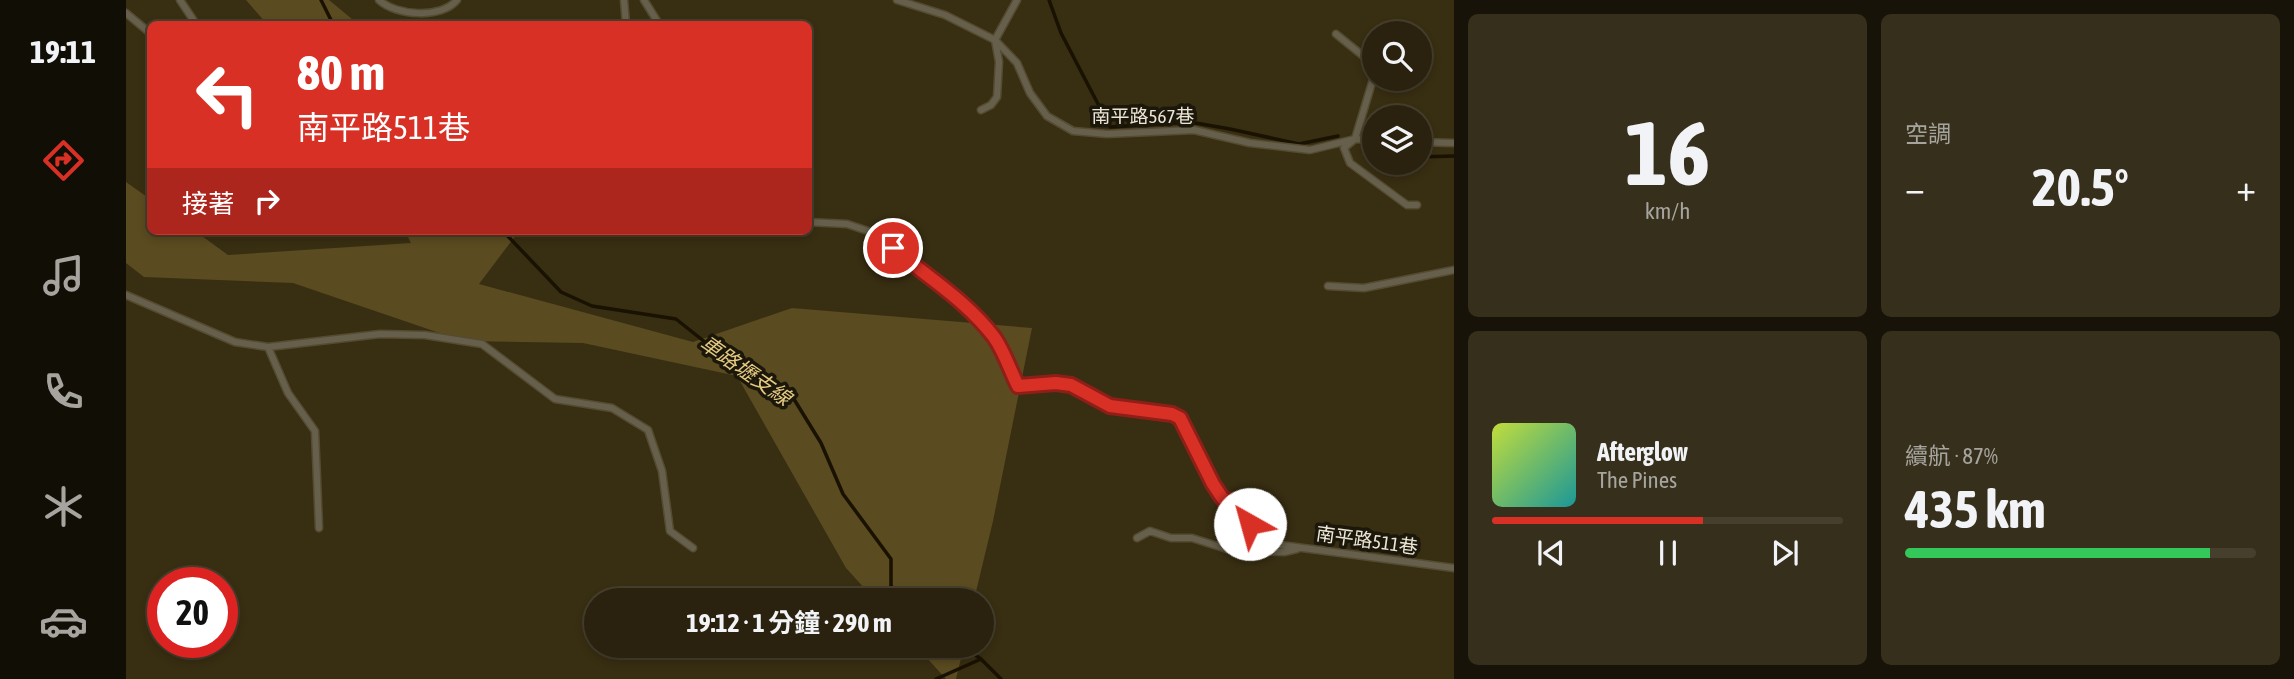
<!DOCTYPE html>
<html lang="zh-TW">
<head>
<meta charset="utf-8">
<style>
	body { margin:0; font-family:"Asap Condensed","Noto Sans TC",sans-serif; background:#362f1c; color:#f1f3f6; height:100vh; display:flex; flex-direction:column; font-size:26px; white-space:nowrap }
	* { box-sizing:border-box; margin:0 }
	p { font-size:23px; color:#a5a49e }
	.icon { flex:none; width:38px; height:38px; fill:none; stroke:currentColor; stroke-width:2; stroke-linecap:round; stroke-linejoin:round }
	.map { position:relative; flex:1; overflow:hidden }
	.panel { display:flex; flex-direction:column; gap:14px; padding:14px; background:#171308; width:840px }
	.panel>* { flex:none }
	.top-card { position:absolute; left:21px; top:21px; width:665px; height:214px; border-radius:10px; box-shadow:0 4px 10px #0003,0 0 0 2px #463f2e; background:#d93025; color:#fff; overflow:hidden }
	.buttons { position:absolute; left:1236px; top:21px; display:grid; gap:14px }
	.buttons a { display:grid; place-items:center; width:70px; height:70px; border-radius:50%; background:#2a220e; box-shadow:0 4px 10px #0003,0 0 0 2px #463f2e; font-size:35px }
	.speed { position:absolute; left:21px; top:567px; display:flex; gap:14px; font-size:35px; font-weight:700; text-align:center }
	.speed>* { display:grid; place-content:center; width:91px; height:91px; border-radius:50%; background:#2a220e; box-shadow:0 4px 10px #0003,0 0 0 2px #463f2e; line-height:1 }
	.speed .limit { border:10px solid #d22; background:#fff; color:#111 }
	.pin { position:absolute; display:grid; place-items:center; width:60px; height:60px; color:#fff; margin:-30px; border:4px solid #fff; border-radius:50%; box-shadow:0 2px 7px #0007 }
	.me { position:absolute; width:77px; margin:-38px; rotate:322deg; stroke-linejoin:round; filter:drop-shadow(0 0 5px #0008) }
	.turn { display:flex; align-items:center; gap:24px; height:147px; padding:0 35px; font-size:32px }
	.turn .icon { width:91px; height:91px; stroke-width:2.5 }
	.turn b { display:block; font-size:49px; line-height:60px }
	.then { display:flex; align-items:center; height:66px; padding:0 35px; background:#0003; gap:14px; font-size:26px }
	.big { font-size:52px; font-weight:700; line-height:1.1 }
	.panel .widget { flex:1; display:flex; flex-direction:column; justify-content:center; gap:10px; min-width:0; padding:0 24px; border-radius:10px; background:#362f1c }
	.panel .dial { align-items:center; gap:0 }
	.dial b { font-size:91px; line-height:1 }
	.song { display:flex; align-items:center; gap:21px }
	.cover { width:84px; height:84px; border-radius:10px; background:linear-gradient(135deg,hsl(70 70% 55%),hsl(180 70% 35%)) }
	.played { height:7px; border-radius:4px; background:linear-gradient(90deg,#d93025 60%,#463f2e 60%) }
	.keys { display:flex; justify-content:space-around; direction:ltr }
	.heat { display:flex; justify-content:space-between; align-items:center; font-size:38px; direction:ltr }
	.charge { height:10px; border-radius:5px; background:linear-gradient(90deg,#34c759 87%,#463f2e 0) }
	.panel .tiles { flex:1; display:grid; gap:14px; grid-template-columns:repeat(2,1fr) }
	.trip { position:absolute; left:458px; top:588px; width:410px; height:70px; border-radius:35px; background:#2a220e; box-shadow:0 4px 10px #0003,0 0 0 2px #463f2e; font-weight:700; line-height:70px; text-align:center }
	main { display:flex; flex:1; min-height:0 }
	.tabs { display:flex; flex-direction:column; width:126px; justify-content:space-around; align-items:center; background:#110e06; color:#a5a49e }
	.tabs .icon { width:49px; height:49px }
	.tabs .on { color:#d93025 }
	.tabs b { font-size:32px; color:#f1f3f6 }
	.map>svg:first-child { display:block }
	.green { fill:#5a4b20 }
	.lines { fill:none; stroke-linecap:round; stroke-linejoin:round }
	.stream { stroke:#1a1200; stroke-width:3.5 }
	.lane-casing { stroke:#554b31; stroke-width:9 }
	.lane { stroke:#665f4c; stroke-width:6 }
	.route-casing { stroke:#8d1f18; stroke-width:18 }
	.route { stroke:#d93025; stroke-width:12 }
	.labels { text-anchor:middle; dominant-baseline:central; stroke-width:7; stroke-linejoin:round; paint-order:stroke }
	.street-label { font-size:19px; fill:#ebe5d5; stroke:#1b170b }
	.water-label { font-size:21px; font-style:italic; fill:#e4c981; stroke:#1b170b }
</style>
</head>
<body>
<main>
<nav class="tabs">
<b>19:11</b>
<svg class="icon on" aria-label="directions" viewBox="0 0 24 24"><path d="M12 3l9 9-9 9-9-9zM9 14v-3h6M13 9l2 2-2 2"/></svg>
<svg class="icon" aria-label="music" viewBox="0 0 24 24"><path d="M9 18V5l10-2v13"/><circle cx="6" cy="18" r="3"/><circle cx="16" cy="16" r="3"/></svg>
<svg class="icon" aria-label="phone" viewBox="0 0 24 24"><path d="M5 4h4l2 5-3 2q2 4 5 5l2-3 5 2v4C11 20 4 13 5 4z"/></svg>
<svg class="icon" aria-label="climate" viewBox="0 0 24 24"><path d="M12 3v18M4 7l16 10M4 17L20 7"/></svg>
<svg class="icon" aria-label="car" viewBox="0 0 24 24"><path d="M5 17H2v-5l4-1 3-4h7l3 4 3 1v5h-3M9 17h6M6 11h13"/><circle cx="7" cy="17" r="2"/><circle cx="17" cy="17" r="2"/></svg>
</nav>
<div class="map">
<svg width="1328" height="679" viewBox="0 0 1328 679">
	<rect width="100%" height="100%" fill="#382e12"/>
	<!-- green -->
	<path class="green" d="M120 0H203L232 24H141Z
		M0 182 24 199V231H69L102 255 285 243 279 231H393L353 284 567 342 666 308 906 328 867 521 848 600H749L720 568 611 376 457 343 337 341 167 283 18 277 0 263Z
		M790 646H838L830 679H820Z"/>
	<g class="lines">
		<!-- stream -->
		<path class="stream" d="M195 0 207 24
			M923 0 935 33 984 127 1064 122 1104 129 1173 144 1212 136
			M1237 145 1248 149
			M1293 157 1328 156
			M377 231 435 292 466 306 550 319 604 362 666 396 695 443 717 494 765 559V586L779 600
			M836 646 855 659 875 679
			M810 679 855 659"/>
		<defs>
			<path id="lane" d="M54 0 70 24
				M253 0C270 16 316 19 331 0
				M498 0 500 24
				M518 0 533 24
				M771 0 819 15 869 40 891 63 904 93 921 116 947 131 981 134 1068 130 1124 143 1184 150 1229 139 1248 140
				M0 13 24 33
				M1210 34 1247 64 1248 67
				M1248 76 1229 139 1218 148 1224 163 1281 205H1291
				M855 110 865 105 871 97 873 62 869 40 891 0
				M1293 142 1328 143
				M682 222 721 224 751 234 797 274 840 305 870 339 892 385 930 382 945 385 984 406 1046 414 1053 418 1087 484 1097 499 1124 507V541L1328 568
				M1202 286 1238 288 1328 270
				M0 295 109 342 142 347 254 334 299 335 356 344 429 399 486 408 522 430 536 471 544 531 567 548
				M142 347 162 393 189 431 193 528
				M1011 538 1024 531 1045 538H1066L1104 550 1158 552 1171 549"/>
		</defs>
		<!-- lane casing -->
		<use href="#lane" class="lane-casing"/>
		<!-- lane -->
		<use href="#lane" class="lane"/>
	</g>
	<g class="lines">
		<defs>
			<path id="route" d="M767 248C801 277 840 300 868 337 878 351 884 370 892 386L930 383 945 385 984 406 1046 414 1054 418 1087 484 1097 499 1124 507V524"/>
		</defs>
		<!-- route casing -->
		<use href="#route" class="route-casing"/>
		<!-- route -->
		<use href="#route" class="route"/>
	</g>
	<g class="labels">
		<!-- street labels -->
		<g class="street-label">
			<text x="1017" y="116">南平路567巷</text>
			<text transform="translate(1241 540) rotate(8)">南平路511巷</text>
		</g>
		<!-- water labels -->
		<g class="water-label">
			<text transform="translate(620 370) rotate(35)">車路壢支線</text>
		</g>
	</g>
</svg>
<div class="buttons">
<a><svg class="icon" aria-label="search" viewBox="0 0 24 24"><circle cx="10" cy="10" r="6"/><path d="M15 15l6 6"/></svg></a>
<a><svg class="icon" aria-label="layers" viewBox="0 0 24 24"><path d="M12 4l9 5-9 5-9-5zM3 14l9 5 9-5"/></svg></a>
</div>
<div class="speed"><div class="limit">20</div></div>
<div class="pin" style="left:767px;top:248px;background:#d93025"><svg class="icon" aria-label="arrive" viewBox="0 0 24 24"><path d="M6 21V4h12l-3 4 3 4H6"/></svg></div>
<svg class="me" style="left:1124px;top:524px" viewBox="-20 -20 40 40"><circle r="19" fill="#fff"/><path d="M0-13L10 11 0 6-10 11z" fill="#d93025"/></svg>
<div class="trip">19:12 · 1 分鐘 · 290 m</div>
<div class="top-card">
<div class="turn"><svg class="icon" aria-label="left" viewBox="0 0 24 24"><path d="M17 20v-9H6M10 6l-5 5 5 5"/></svg><div><b>80 m</b>南平路511巷</div></div>
<div class="then">接著<svg class="icon" aria-label="right" viewBox="0 0 24 24"><path d="M7 20v-9h11M14 6l5 5-5 5"/></svg></div>
</div>
</div>
<section class="panel">
<div class="tiles">
<div class="widget dial"><b>16</b><p>km/h</p></div>
<div class="widget"><p>空調</p>
<div class="heat"><a>−</a><b class="big">20.5°</b><a>+</a></div>
</div>
<div class="widget">
<div class="song"><i class="cover"></i><div><b>Afterglow</b><p>The Pines</p></div></div>
<div class="played"></div>
<div class="keys"><svg class="icon" aria-label="previous" viewBox="0 0 24 24"><path d="M18 5L8 12l10 7zM5 5v14"/></svg><svg class="icon" aria-label="pause" viewBox="0 0 24 24"><path d="M8 5v14M16 5v14"/></svg><svg class="icon" aria-label="next" viewBox="0 0 24 24"><path d="M6 5l10 7-10 7zM19 5v14"/></svg></div>
</div>
<div class="widget"><p>續航 · 87%</p><b class="big">435 km</b><div class="charge"></div></div>
</div>
</section>
</main>
</body>
</html>
